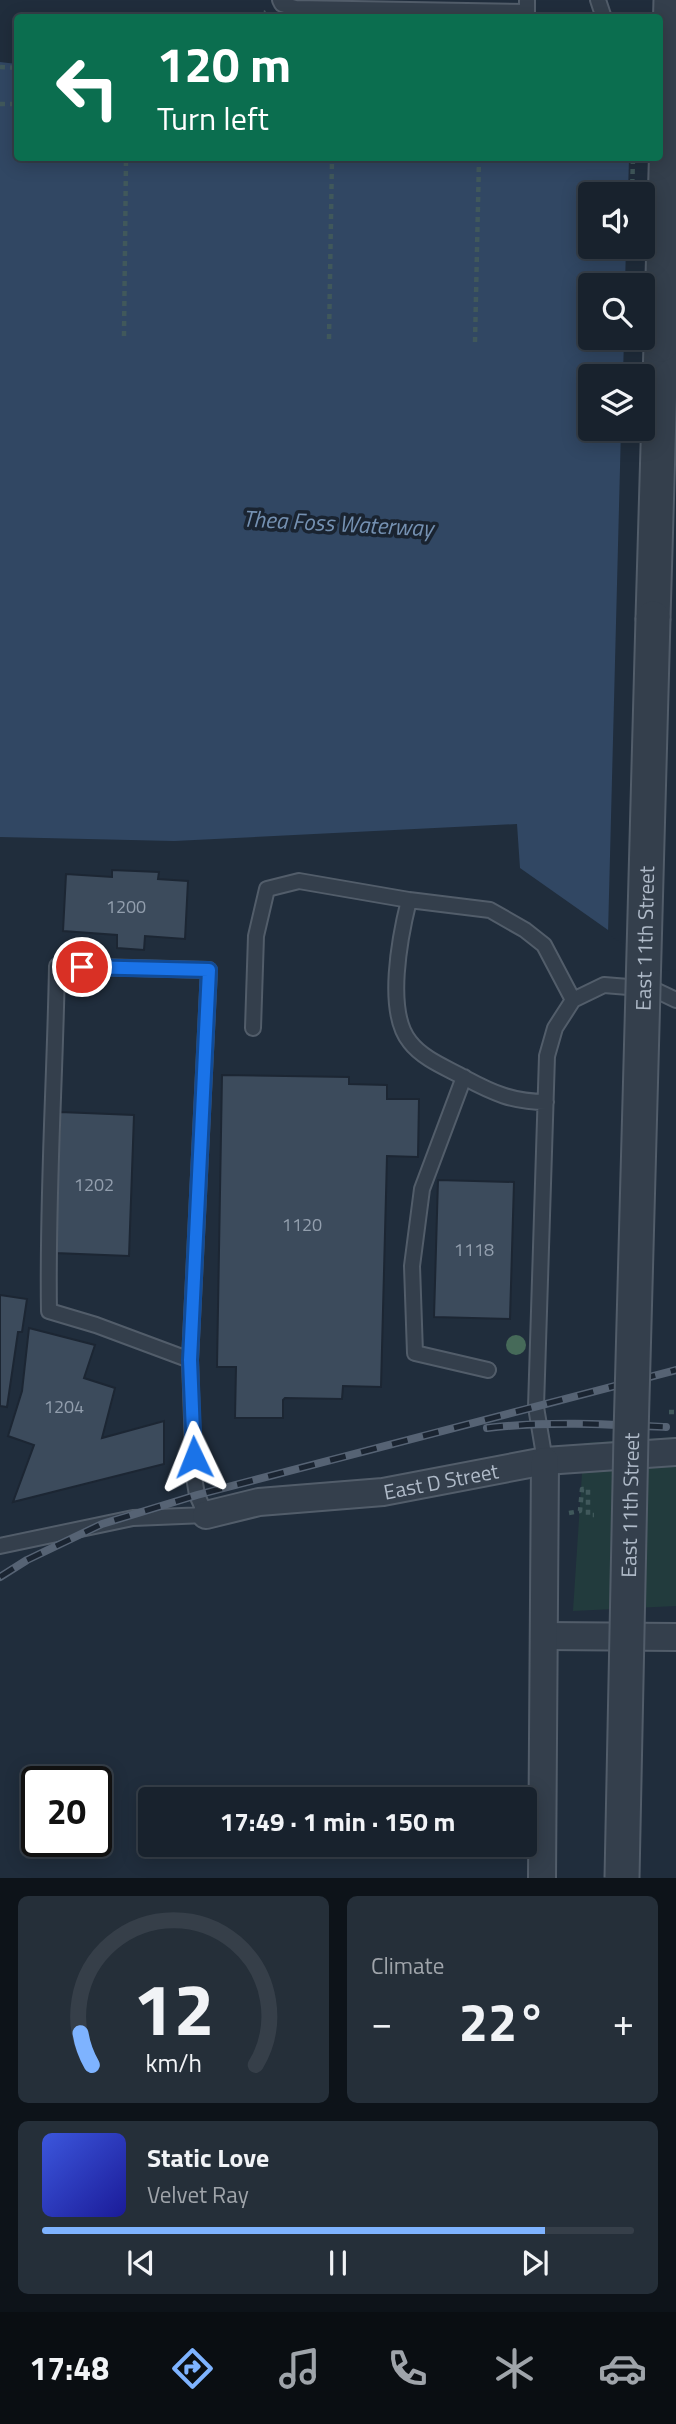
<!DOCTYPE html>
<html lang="en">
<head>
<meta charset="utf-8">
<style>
	body { margin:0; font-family:"Titillium Web",sans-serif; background:#252f39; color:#f1f3f6; height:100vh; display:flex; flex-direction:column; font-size:26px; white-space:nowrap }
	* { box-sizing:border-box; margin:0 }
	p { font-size:23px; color:#9fa4aa }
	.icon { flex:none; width:38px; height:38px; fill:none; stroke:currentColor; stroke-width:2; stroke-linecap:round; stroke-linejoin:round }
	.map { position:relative; height:1878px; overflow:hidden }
	.details { display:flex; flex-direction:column; gap:18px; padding:18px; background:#0d1319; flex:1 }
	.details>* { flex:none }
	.hud { position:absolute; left:14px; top:14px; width:649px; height:147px; border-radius:7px; box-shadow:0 4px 18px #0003,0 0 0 2px #363f49; background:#0b6e4f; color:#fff; overflow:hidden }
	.controls { position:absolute; left:578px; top:182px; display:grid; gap:14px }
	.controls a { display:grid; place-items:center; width:77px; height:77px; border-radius:7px; background:#18222d; box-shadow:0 4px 18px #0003,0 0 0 2px #363f49; font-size:35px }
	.speed { position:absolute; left:21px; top:1766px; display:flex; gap:14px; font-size:35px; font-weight:700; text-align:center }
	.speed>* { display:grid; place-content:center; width:91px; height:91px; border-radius:50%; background:#18222d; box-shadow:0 4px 18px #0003,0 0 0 2px #363f49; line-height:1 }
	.speed .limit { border:4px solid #111; border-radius:10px; background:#fff; color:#111 }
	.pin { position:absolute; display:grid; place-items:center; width:60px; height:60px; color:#fff; margin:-30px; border:4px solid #fff; border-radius:50%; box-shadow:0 2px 7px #0007 }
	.me { position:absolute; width:77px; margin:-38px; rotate:358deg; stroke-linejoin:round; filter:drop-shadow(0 0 5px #0008) }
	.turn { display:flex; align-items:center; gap:24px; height:147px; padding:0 28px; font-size:32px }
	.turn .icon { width:91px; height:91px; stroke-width:2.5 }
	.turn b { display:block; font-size:49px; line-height:60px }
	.big { font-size:52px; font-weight:700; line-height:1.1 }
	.details .widget { flex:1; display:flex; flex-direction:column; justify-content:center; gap:10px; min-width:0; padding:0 24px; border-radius:10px; background:#252f39 }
	.details .dial { align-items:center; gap:0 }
	.dial svg { height:182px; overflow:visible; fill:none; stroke:#363f49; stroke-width:7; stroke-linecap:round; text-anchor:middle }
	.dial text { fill:#f1f3f6; stroke:none }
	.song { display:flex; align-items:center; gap:21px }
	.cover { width:84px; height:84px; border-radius:10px; background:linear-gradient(135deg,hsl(230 70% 55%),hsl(240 70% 35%)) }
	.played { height:7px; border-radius:4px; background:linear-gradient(90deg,#7eb3ff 85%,#363f49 85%) }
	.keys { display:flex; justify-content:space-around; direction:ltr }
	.heat { display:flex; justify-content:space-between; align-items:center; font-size:38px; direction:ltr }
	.details .tiles { flex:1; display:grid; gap:18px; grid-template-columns:1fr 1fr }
	.widget:last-child { grid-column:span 2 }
	.trip { position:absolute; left:138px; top:1787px; width:399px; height:70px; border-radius:7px; background:#18222d; box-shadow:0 4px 18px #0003,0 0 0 2px #363f49; font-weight:700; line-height:70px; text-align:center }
	.dock { display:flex; height:112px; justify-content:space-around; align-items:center; background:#0a0e12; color:#9fa4aa }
	.dock .icon { width:49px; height:49px }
	.dock .current { color:#7eb3ff }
	.dock b { font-size:32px; color:#f1f3f6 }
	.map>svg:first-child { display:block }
	.green { fill:#223b3d }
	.water { fill:#314763; fill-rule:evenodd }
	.pier { fill:#202d3c }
	.building { fill:#3c4b5c; stroke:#1c2633; stroke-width:2 }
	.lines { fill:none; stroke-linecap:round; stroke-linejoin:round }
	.service-casing { stroke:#525d6a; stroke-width:18 }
	.minor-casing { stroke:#525d6a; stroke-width:30 }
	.tertiary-casing { stroke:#525d6a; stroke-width:37 }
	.path { stroke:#40585b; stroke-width:4.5; stroke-dasharray:5 5; stroke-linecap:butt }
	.service { stroke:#343f4c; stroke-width:14 }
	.minor { stroke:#343f4c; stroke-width:26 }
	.tertiary { stroke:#343f4c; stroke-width:33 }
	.rail-casing { stroke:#566374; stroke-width:8 }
	.rail { stroke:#1a2431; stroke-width:5; stroke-dasharray:16; stroke-linecap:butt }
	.tertiary-bridge-casing { stroke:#525d6a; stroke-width:37; stroke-linecap:butt }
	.tertiary-bridge { stroke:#343f4c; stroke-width:33 }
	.tree { fill:#466a59 }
	.route-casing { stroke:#114b97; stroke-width:18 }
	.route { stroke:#1a73e8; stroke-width:12 }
	.labels { text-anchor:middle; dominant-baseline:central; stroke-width:7; stroke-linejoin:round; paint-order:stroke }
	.number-label { font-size:18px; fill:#929ead }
	.street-label { font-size:21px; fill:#afbac8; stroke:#1a2431 }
	.water-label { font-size:23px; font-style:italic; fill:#7591b2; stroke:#1a2431 }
</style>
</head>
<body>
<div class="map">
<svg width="676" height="1878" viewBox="0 0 676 1878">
	<rect width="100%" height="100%" fill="#202d3c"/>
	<!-- green -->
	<path class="green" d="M676 1437V1606L573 1611 584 1443Z"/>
	<!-- water -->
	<path class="water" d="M0 62 17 64 18 158H660L662 968 520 868 517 824 174 841 0 837ZM590 194H642V247H590ZM590 285H642V338H590ZM590 376H642V429H590Z"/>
	<!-- pier -->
	<path class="pier" d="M676 105V969L662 971 608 934 621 429H642V376H623L624 338H642V285H625L626 247H642V194H628L629 158H660Z"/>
	<!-- building -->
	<path class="building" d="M112 870 159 872 158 879 188 881 185 939 145 936 144 950 117 948V935L63 931 66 874 112 877Z
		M222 1075 349 1077V1084L387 1085V1099H419L418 1157 387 1156 381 1387 343 1386 342 1399 285 1398 283 1400V1418H235L236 1367H217Z
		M60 1112 134 1115 129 1256 55 1253Z
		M438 1180 514 1182 510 1319 434 1317Z
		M0 1295 27 1299 22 1332H18L7 1407 0 1406Z
		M29 1328 95 1345 84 1378 115 1388 102 1438 164 1421V1464L13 1502 34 1445 8 1436 22 1391Z"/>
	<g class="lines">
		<defs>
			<path id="service" d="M280 0 282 4 295 8 527 12V0
				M598 0 604 18
				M409 900C400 936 385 1012 410 1042 423 1059 447 1068 465 1078 493 1093 513 1102 546 1102
				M253 1028 256 936 267 889 299 881 409 900 490 910 525 930 544 945 573 1000
				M464 1077 422 1189 412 1266 415 1353 488 1370
				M545 1461 536 1407 547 1056 555 1028 573 1000 604 985 653 989 676 1000
				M0 1546 133 1518 206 1515 197 1495 194 1477 190 1360 209 970 57 966C55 1081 47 1196 49 1311L96 1325 190 1360"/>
			<g id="minor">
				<path id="s1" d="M206 1515 259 1502 383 1492 545 1461 676 1452"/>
				<path d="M545 1636 676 1637"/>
				<path d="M542 1878 545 1461"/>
			</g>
			<path id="tertiary" d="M653 618 661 345"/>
		</defs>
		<!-- service casing -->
		<use href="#service" class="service-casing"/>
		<!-- minor casing -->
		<use href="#minor" class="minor-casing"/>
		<!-- tertiary casing -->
		<use href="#tertiary" class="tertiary-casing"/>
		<!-- path -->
		<path class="path" d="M256 18 266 12
			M0 67 18 68
			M0 104H18
			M632 194 633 158
			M631 256V247
			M124 336 126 158
			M329 339 332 158
			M475 342 479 158
			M669 1412H676
			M569 1513 580 1511 582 1489H588V1515H594"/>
		<!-- service -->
		<use href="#service" class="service"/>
		<!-- minor -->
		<use href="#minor" class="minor"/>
		<!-- tertiary -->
		<use href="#tertiary" class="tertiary"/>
		<defs>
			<path id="rail" d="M487 1428C547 1421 605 1424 666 1427
				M0 1577 27 1560 102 1524 197 1495 676 1370"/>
		</defs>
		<!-- rail casing -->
		<use href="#rail" class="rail-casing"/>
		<!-- rail -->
		<use href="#rail" class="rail"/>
		<defs>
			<g id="tertiary-bridge">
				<path d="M661 345 671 0"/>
				<path id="s2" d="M622 1878 631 1435 653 618"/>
			</g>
		</defs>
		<!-- tertiary-bridge casing -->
		<use href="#tertiary-bridge" class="tertiary-bridge-casing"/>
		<!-- tertiary-bridge -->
		<use href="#tertiary-bridge" class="tertiary-bridge"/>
	</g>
	<!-- trees -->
	<circle class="tree" cx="516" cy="1345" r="10"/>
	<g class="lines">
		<defs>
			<path id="route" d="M82 967 209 970 190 1360 194 1457"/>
		</defs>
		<!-- route casing -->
		<use href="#route" class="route-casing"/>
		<!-- route -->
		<use href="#route" class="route"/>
	</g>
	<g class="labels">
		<!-- number labels -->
		<g class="number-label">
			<text x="126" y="906">1200</text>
			<text x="94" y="1184">1202</text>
			<text x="302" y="1224">1120</text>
			<text x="474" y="1249">1118</text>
			<text x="64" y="1406">1204</text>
		</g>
		<!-- street labels -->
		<g class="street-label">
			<text stroke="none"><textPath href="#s2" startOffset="940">East 11th Street</textPath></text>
			<text stroke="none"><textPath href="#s1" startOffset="238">East D Street</textPath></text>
			<text stroke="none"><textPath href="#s2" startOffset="373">East 11th Street</textPath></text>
		</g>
		<!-- water labels -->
		<g class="water-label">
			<text transform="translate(338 523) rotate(3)">Thea Foss Waterway</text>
		</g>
	</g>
</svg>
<div class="controls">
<a><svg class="icon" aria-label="sound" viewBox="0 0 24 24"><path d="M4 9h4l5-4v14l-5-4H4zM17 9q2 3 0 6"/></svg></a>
<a><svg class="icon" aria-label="search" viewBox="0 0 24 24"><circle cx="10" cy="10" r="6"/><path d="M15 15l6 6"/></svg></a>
<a><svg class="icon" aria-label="layers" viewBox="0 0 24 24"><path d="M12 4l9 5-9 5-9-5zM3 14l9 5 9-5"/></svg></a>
</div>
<div class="speed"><div class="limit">20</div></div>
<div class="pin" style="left:82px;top:967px;background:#d93025"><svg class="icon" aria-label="arrive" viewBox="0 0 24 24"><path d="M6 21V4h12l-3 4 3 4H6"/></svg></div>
<svg class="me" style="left:194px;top:1457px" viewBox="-20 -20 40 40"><path d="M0-17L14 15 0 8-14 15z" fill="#1a73e8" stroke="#fff" stroke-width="4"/></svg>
<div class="trip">17:49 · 1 min · 150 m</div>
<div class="hud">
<div class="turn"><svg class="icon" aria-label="left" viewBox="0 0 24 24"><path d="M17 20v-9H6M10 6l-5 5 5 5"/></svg><div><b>120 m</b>Turn left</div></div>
</div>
</div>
<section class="details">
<div class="tiles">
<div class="widget dial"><svg viewBox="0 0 100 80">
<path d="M14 69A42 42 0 1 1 86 69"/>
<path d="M14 69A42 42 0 0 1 9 55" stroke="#7eb3ff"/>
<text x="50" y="56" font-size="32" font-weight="700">12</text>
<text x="50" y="72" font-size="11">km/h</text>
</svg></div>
<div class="widget"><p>Climate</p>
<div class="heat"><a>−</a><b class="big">22°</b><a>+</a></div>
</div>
<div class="widget">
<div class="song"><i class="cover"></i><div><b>Static Love</b><p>Velvet Ray</p></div></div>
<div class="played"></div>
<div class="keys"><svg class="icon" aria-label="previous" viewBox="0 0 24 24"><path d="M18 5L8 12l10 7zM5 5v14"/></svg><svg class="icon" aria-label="pause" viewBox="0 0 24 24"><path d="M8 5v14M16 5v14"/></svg><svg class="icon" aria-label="next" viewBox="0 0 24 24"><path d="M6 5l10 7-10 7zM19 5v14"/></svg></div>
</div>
</div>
</section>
<nav class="dock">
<b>17:48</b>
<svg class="icon current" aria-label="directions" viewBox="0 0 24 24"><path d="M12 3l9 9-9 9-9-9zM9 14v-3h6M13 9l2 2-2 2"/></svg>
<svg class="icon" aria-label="music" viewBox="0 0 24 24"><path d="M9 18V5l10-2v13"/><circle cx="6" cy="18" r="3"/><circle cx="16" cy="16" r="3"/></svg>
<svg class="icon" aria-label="phone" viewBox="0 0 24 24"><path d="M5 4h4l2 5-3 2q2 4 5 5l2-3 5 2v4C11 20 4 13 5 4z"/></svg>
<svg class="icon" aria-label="climate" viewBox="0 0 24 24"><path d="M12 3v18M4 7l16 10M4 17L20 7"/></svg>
<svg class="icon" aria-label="car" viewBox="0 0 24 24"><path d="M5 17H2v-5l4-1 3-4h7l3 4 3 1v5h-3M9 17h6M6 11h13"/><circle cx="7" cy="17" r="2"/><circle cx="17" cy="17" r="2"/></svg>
</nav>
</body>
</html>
